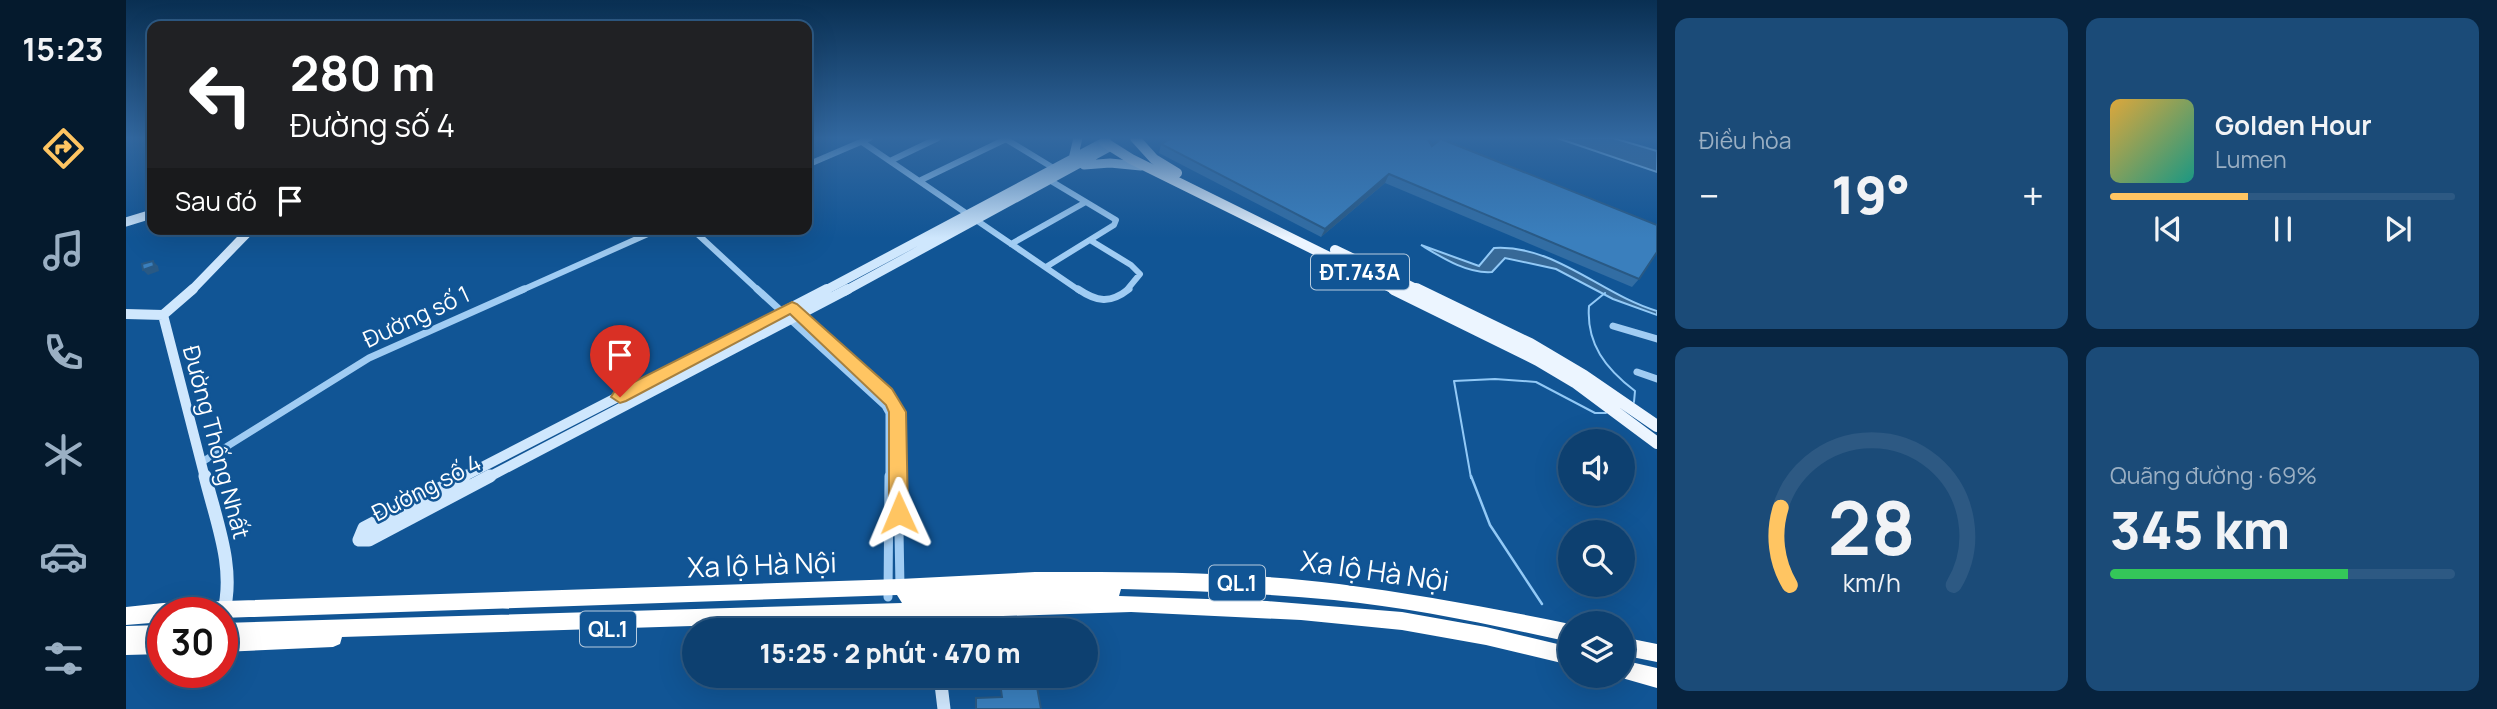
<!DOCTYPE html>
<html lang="vi">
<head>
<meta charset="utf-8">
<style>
	body { margin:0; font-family:Manrope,sans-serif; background:#1b4b78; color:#f1f3f6; height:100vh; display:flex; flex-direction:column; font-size:26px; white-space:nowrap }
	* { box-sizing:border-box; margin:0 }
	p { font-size:23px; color:#9aafc3 }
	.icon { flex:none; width:38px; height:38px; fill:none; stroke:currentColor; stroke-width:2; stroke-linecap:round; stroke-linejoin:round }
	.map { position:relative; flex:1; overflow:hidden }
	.panel { display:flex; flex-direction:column; gap:18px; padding:18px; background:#07233e; width:840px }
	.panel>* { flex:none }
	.banner { position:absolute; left:21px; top:21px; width:665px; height:214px; border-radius:14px; box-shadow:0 7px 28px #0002,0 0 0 2px #2d5983; background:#202124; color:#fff; overflow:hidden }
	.controls { position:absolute; left:1432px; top:429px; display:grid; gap:14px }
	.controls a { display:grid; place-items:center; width:77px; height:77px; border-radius:50%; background:#0d4070; box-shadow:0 7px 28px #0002,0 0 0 2px #2d5983; font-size:35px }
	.speed { position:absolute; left:21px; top:597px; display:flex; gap:14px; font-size:35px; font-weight:700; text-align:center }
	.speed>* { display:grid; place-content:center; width:91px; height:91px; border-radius:50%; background:#0d4070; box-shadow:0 7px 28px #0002,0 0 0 2px #2d5983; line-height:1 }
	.speed .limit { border:10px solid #d22; background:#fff; color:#111 }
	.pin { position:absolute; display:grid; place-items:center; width:60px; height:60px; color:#fff; margin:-72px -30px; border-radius:50% 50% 50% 0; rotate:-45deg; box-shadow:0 0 7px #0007 }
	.pin .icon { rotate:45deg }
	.me { position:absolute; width:77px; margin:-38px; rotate:359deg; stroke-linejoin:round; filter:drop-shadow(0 0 5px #0008) }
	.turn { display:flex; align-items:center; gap:24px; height:147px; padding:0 28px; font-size:32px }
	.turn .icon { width:91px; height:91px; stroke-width:2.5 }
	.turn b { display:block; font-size:49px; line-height:60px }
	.then { display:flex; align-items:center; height:66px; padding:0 28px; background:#0003; gap:14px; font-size:26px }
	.big { font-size:52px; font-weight:800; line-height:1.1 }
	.panel .tile { flex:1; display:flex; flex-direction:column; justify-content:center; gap:10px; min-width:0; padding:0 24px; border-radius:14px; background:#1b4b78 }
	.panel .dial { align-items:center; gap:0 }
	.dial svg { height:182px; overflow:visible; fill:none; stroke:#2d5983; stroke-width:7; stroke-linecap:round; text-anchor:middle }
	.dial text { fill:#f1f3f6; stroke:none }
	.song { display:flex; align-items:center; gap:21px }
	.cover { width:84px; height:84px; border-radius:10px; background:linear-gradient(135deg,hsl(40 70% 55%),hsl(170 70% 35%)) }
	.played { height:7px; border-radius:4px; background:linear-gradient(90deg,#ffc562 40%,#2d5983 40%) }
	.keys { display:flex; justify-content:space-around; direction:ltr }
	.heat { display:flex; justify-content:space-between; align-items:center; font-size:38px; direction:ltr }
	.charge { height:10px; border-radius:5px; background:linear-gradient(90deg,#34c759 69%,#2d5983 0) }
	.panel .tiles { flex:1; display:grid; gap:18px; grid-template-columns:repeat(2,1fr) }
	.trip { position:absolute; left:556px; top:618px; width:416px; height:70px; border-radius:35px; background:#0d4070; box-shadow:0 7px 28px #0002,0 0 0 2px #2d5983; font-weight:800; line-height:70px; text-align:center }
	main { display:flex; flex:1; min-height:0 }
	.dock { display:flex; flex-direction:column; width:126px; justify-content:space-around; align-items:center; background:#051a2d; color:#9aafc3 }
	.dock .icon { width:49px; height:49px }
	.dock .current { color:#ffc562 }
	.dock b { font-size:32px; color:#f1f3f6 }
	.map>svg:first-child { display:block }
	.water { fill:#376997; stroke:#92c9f6; stroke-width:2 }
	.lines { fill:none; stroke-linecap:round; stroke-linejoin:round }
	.stream-far1 { stroke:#92c9f6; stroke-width:2 }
	.stream { stroke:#92c9f6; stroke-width:2.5 }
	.street-far2 { stroke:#a0ccf3; stroke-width:6 }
	.street-far1 { stroke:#a0ccf3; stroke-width:7 }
	.street { stroke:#a0ccf3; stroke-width:9 }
	.secondary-far2 { stroke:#cfe7fd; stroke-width:9 }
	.secondary-far1 { stroke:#cfe7fd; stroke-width:10 }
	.secondary { stroke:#cfe7fd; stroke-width:13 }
	.primary-far1 { stroke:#ecf5ff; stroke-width:10 }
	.primary { stroke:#ecf5ff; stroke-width:12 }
	.highway { fill:#fff; fill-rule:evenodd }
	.wall { fill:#326da3 }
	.shaded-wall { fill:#295984 }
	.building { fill:#3a7fbd; stroke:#295984; stroke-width:2 }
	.route { fill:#ffc562; stroke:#a68040; stroke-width:2 }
	.labels { text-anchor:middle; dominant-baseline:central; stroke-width:5; stroke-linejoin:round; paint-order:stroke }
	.shield { fill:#115595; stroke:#b8ccdf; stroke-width:2 }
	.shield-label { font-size:21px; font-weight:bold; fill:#fff }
	.street-label { font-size:23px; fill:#fff; stroke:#115595 }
	.near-street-label { font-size:28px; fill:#fff; stroke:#115595 }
</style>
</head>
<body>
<main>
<nav class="dock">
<b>15:23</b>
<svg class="icon current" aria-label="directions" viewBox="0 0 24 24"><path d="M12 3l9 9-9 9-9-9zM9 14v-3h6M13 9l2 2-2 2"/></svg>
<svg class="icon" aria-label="music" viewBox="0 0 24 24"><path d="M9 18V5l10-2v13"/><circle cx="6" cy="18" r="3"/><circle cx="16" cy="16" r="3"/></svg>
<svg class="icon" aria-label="phone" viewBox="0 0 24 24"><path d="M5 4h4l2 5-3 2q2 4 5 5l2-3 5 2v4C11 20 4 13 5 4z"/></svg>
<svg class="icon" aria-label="climate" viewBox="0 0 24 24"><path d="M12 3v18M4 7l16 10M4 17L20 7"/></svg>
<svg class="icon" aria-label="car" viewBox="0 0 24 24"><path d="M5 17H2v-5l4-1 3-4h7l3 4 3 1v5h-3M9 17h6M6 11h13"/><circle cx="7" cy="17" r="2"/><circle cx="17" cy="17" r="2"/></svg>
<svg class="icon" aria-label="filters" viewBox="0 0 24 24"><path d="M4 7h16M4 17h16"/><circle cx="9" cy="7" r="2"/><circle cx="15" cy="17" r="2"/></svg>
</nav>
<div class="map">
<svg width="1531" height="709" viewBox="0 0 1531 709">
	<rect width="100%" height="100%" fill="#115595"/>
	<!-- water -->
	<path class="water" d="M1431 138H1487L1531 151V172Z
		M1295 245 1353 266 1368 248C1428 244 1476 295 1531 311V315L1487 299 1430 269 1379 258 1366 272C1341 274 1315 257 1295 245Z"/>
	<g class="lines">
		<!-- stream-far1 -->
		<path class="stream-far1" d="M1479 293 1463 306C1460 344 1480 369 1509 391L1508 402
			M1345 478 1328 381 1369 379 1410 382 1469 413H1480"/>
		<!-- stream -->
		<path class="stream" d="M1345 476 1364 525 1416 604"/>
		<!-- street-far2 -->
		<path class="street-far2" d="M878 138 929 169
			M736 142 954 291
			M764 161 812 138
			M681 165 744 138
			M920 178 990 220 988 225 920 267
			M793 181 880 139
			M566 229 633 291
			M964 240 1005 265 1014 274 1000 291
			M885 244 958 203
			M394 291 533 229"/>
		<!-- street-far1 -->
		<path class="street-far1" d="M631 289 759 406 763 413V478
			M952 289C971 302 984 304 1003 289
			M671 312 761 393 771 412 772 478
			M1487 326 1531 339
			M1511 372 1531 379
			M76 462 243 358 398 289"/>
		<!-- street -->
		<path class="street" d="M772 476 774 587
			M762 597 763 476"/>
		<!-- secondary-far2 -->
		<path class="secondary-far2" d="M947 159 952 138
			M958 165 984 163 1015 166
			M0 222 26 214
			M65 291 125 229
			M698 291 978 142
			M719 291 985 146"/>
		<!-- secondary-far1 -->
		<path class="secondary-far1" d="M0 314 37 315
			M37 315 79 478
			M37 315 67 289
			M335 478 701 289
			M361 478 722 289"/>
		<!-- secondary -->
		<path class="secondary" d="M79 476C90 521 110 569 97 614
			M338 476 238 528 233 540H243L364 476
			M809 617 810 630
			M814 676 818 709"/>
		<!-- primary-far1 -->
		<path class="primary-far1" d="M980 138 978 142 1005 159 1272 291
			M1009 138 1028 159 1051 173
			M1209 250 1294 291"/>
		<!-- primary -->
		<path class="primary" d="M1268 289 1412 360 1449 382 1531 443
			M1290 289 1404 344 1458 376 1531 426"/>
		<!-- highway -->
		<path class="highway" d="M909 572C1010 572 1112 571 1213 584 1290 594 1367 608 1444 624V642C1366 625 1287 608 1208 600 1137 593 1066 591 995 589L993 596 1141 601 1276 612 1360 627 1444 647V665L1360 645 1276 630 1175 620 1005 612 216 637 214 644 207 647 96 652V623L776 603 771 595 96 618V612H37V622L0 625V607L37 603 774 579Z
			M37 625V654L0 655V626Z
			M1496 637 1531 644V662L1496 655Z
			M1496 660 1531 668V688L1489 676H1496Z"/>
	</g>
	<!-- wall -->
	<path class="wall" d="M1035 144 1306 146 1513 279 1506 287 1259 183 1195 237 1033 153Z"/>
	<!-- shaded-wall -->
	<path class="shaded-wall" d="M1263 174 1259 183 1195 237 1199 229Z
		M27 261 32 266 33 271 22 275 17 270Z"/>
	<!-- building -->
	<path class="building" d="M1046 138H1301L1306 146 1315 139 1531 225V252L1513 279 1263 174 1199 229 1035 144Z
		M27 261 28 266 17 270 16 264Z
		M873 676H909L915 709H850V698L876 697Z"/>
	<!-- sky -->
	<linearGradient id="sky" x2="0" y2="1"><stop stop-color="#092f52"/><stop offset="0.58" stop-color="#3268a0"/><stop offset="1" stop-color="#3268a0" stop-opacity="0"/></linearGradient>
	<rect width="1531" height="238" fill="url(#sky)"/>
	<!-- route -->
	<path class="route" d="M666 302 671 304 766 389 780 412 782 513 779 518 773 521 766 518 763 513V412L760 405 664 314 500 401 494 403 485 397 488 392Z"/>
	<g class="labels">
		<!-- shield labels -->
		<g class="shield">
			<rect x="1185" y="254.5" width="98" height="35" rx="5"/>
			<rect x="1083" y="565.5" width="56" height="35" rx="5"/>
			<rect x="454" y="611.5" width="56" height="35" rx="5"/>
		</g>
		<g class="shield-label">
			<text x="1234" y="272">ĐT.743A</text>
			<text x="1111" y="583">QL.1</text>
			<text x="482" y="629">QL.1</text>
		</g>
		<!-- street labels -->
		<g class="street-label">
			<text transform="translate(290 316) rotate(-25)">Đường số 1</text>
			<text transform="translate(91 442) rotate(75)">Đường Thống Nhất</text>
			<text transform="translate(300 487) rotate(-27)">Đường số 4</text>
		</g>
		<!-- near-street labels -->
		<g class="near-street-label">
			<text transform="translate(636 564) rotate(-2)">Xa lộ Hà Nội</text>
			<text transform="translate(1249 570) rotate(8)">Xa lộ Hà Nội</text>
		</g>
	</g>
</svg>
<div class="controls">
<a><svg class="icon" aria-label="sound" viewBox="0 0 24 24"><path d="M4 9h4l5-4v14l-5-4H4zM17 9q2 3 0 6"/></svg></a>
<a><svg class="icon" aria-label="search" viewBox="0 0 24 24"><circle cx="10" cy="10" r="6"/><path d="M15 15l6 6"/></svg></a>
<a><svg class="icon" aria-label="layers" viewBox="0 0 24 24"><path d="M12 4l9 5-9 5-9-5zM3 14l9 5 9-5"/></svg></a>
</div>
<div class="speed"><div class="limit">30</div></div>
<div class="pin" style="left:494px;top:397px;background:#d93025"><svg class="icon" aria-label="arrive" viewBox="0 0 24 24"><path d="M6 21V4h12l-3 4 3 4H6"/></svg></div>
<svg class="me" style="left:773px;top:513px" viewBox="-20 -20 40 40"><path d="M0-17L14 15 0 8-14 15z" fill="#ffc562" stroke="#fff" stroke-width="4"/></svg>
<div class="trip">15:25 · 2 phút · 470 m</div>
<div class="banner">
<div class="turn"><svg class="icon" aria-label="left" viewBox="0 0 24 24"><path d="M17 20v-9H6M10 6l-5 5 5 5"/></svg><div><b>280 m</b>Đường số 4</div></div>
<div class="then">Sau đó<svg class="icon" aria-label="arrive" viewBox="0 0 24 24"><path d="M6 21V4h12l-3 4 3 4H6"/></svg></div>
</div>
</div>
<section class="panel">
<div class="tiles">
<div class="tile"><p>Điều hòa</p>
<div class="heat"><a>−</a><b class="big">19°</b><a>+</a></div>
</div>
<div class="tile">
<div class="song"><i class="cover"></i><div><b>Golden Hour</b><p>Lumen</p></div></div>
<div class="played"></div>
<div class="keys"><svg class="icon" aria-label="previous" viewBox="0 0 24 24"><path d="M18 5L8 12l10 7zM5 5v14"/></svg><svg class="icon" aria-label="pause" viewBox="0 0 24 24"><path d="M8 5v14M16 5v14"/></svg><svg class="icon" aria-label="next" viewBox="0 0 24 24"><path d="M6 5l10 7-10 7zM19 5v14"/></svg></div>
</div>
<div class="tile dial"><svg viewBox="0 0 100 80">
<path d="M14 69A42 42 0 1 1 86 69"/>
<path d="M14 69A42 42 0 0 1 10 35" stroke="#ffc562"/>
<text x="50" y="56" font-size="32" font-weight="700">28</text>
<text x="50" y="72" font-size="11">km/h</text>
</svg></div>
<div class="tile"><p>Quãng đường · 69%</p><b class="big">345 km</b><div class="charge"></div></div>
</div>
</section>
</main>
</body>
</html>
